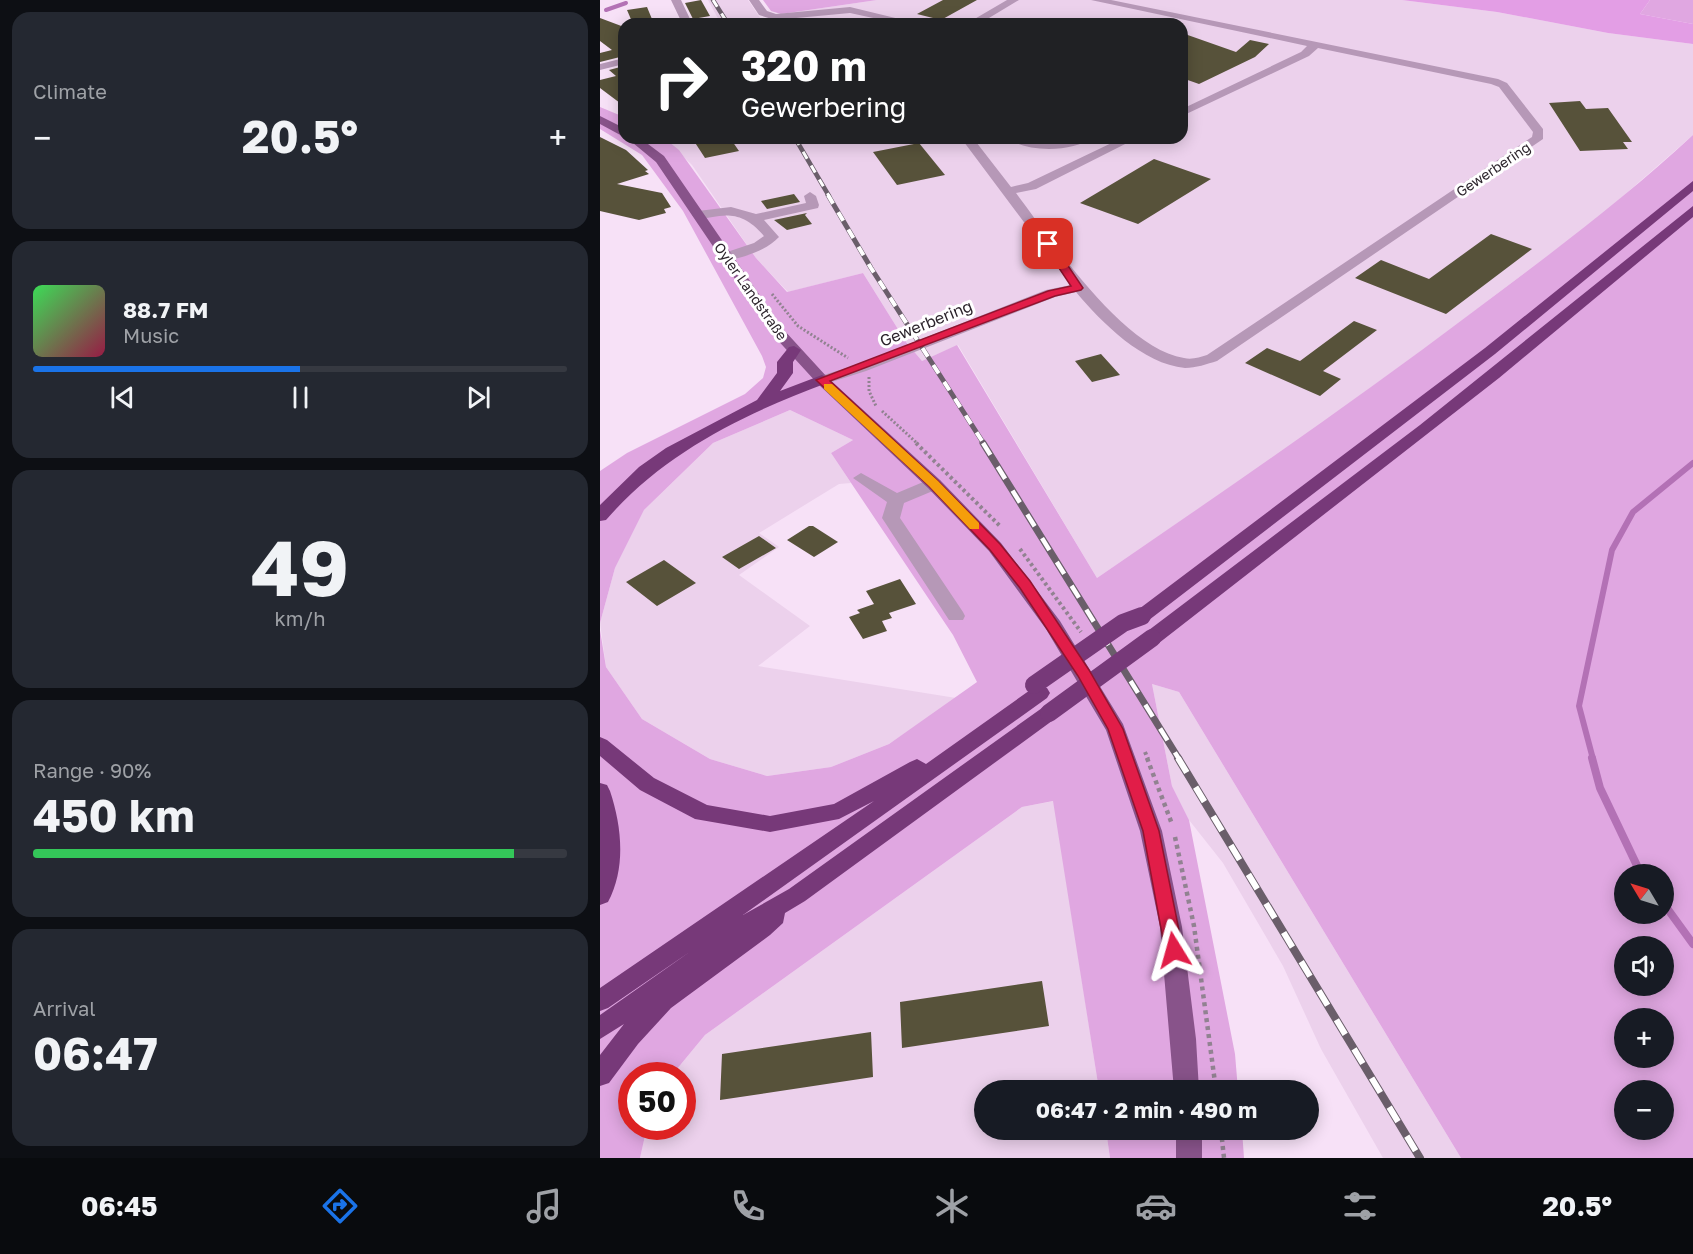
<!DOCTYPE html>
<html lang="en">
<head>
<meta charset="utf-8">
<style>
	body { margin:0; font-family:"Golos Text",sans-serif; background:#242831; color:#f1f3f6; height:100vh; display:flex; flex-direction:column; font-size:22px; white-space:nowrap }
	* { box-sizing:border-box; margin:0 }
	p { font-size:20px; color:#9ea1a6 }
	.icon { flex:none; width:33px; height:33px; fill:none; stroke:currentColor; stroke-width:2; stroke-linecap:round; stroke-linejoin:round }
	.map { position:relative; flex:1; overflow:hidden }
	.details { display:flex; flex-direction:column; gap:12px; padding:12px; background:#0d0f14; width:600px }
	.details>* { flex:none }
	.top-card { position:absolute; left:18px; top:18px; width:570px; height:126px; border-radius:18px; box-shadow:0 3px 15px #0003; background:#202124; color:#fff; overflow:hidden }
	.needle { width:39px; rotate:308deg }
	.controls { position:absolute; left:1014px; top:864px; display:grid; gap:12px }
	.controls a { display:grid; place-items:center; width:60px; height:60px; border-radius:50%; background:#171b24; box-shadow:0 3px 15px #0003; font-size:30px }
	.speed { position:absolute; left:18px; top:1062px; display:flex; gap:12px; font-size:30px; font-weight:700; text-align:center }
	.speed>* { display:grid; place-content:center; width:78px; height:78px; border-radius:50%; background:#171b24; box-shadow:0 3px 15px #0003; line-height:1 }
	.speed .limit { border:9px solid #d22; background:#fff; color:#111 }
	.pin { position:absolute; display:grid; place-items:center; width:51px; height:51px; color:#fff; margin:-26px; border-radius:12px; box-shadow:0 3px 9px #0006 }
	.me { position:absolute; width:66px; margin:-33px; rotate:352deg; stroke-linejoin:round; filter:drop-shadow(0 0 4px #0008) }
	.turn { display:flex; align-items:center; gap:21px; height:126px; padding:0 24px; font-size:27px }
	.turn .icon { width:78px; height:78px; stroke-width:2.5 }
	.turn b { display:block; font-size:42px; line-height:51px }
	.big { font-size:45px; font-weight:700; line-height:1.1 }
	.details .card { flex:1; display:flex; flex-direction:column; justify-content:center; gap:9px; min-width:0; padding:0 21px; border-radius:18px; background:#242831 }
	.details .dial { align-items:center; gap:0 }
	.dial b { font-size:78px; line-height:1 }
	.song { display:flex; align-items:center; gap:18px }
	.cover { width:72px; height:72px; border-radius:9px; background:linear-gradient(135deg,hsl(130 70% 55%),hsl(340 70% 35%)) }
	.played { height:6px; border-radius:3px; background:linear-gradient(90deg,#1a73e8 50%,#363941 50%) }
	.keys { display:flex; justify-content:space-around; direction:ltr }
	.heat { display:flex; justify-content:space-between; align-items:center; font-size:33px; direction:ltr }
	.charge { height:9px; border-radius:4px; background:linear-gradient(90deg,#34c759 90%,#363941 0) }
	.trip { position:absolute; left:374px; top:1080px; width:345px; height:60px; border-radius:30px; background:#171b24; box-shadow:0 3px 15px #0003; font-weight:700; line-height:60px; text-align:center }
	.menu { display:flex; height:96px; justify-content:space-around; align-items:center; background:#090b0e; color:#9ea1a6 }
	.menu .icon { width:42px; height:42px }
	.menu .current { color:#1a73e8 }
	.menu b { font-size:27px; color:#f1f3f6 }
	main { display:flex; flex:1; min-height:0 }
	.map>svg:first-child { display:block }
	.built { fill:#ecd1ec }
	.green { fill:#e0a7e1; fill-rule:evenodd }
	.forest { fill:#e39ee5 }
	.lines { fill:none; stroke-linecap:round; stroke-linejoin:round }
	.stream-far2 { stroke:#b371b5; stroke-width:4 }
	.stream-far1 { stroke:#b371b5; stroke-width:6 }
	.stream { stroke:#b371b5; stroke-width:8 }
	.building { fill:#57523a }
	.path-far2 { stroke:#918291; stroke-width:3; stroke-dasharray:2 2; stroke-linecap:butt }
	.path-far1 { stroke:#918291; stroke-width:4; stroke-dasharray:3 3; stroke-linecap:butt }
	.path { stroke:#918291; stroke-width:4.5; stroke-dasharray:4 4; stroke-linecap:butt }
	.minor { fill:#b698b7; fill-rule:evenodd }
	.major { fill:#88538a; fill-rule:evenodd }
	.highway { fill:#773979; fill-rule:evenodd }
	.rail-far3-casing { stroke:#6a5e6a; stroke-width:4.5 }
	.rail-far2-casing { stroke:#6a5e6a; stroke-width:5 }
	.rail-far1-casing { stroke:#6a5e6a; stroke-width:7 }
	.rail-casing { stroke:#6a5e6a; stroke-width:8 }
	.rail-far3 { stroke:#fff; stroke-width:3; stroke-dasharray:8; stroke-linecap:butt }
	.rail-far2 { stroke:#fff; stroke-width:4; stroke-dasharray:10; stroke-linecap:butt }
	.rail-far1 { stroke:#fff; stroke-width:4.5; stroke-dasharray:14; stroke-linecap:butt }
	.rail { stroke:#fff; stroke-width:6; stroke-dasharray:17; stroke-linecap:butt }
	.highway-bridge { stroke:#773979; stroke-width:18 }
	.route { fill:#e11d48; stroke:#92132f; stroke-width:1.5 }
	.slow { fill:#f59e0b }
	.labels { text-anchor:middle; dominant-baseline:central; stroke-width:6; stroke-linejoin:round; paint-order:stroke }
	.far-street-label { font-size:14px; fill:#2c242c; stroke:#fff }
	.street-label { font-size:16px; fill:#2c242c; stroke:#fff }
</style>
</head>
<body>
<main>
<section class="details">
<div class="card"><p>Climate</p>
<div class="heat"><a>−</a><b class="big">20.5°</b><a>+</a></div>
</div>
<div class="card">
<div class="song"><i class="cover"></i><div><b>88.7 FM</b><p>Music</p></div></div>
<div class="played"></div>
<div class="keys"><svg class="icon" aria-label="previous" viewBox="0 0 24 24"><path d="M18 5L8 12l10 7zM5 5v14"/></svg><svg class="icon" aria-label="pause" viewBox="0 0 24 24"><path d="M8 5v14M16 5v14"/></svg><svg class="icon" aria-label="next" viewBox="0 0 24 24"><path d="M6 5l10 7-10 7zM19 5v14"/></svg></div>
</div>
<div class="card dial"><b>49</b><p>km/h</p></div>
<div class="card"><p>Range · 90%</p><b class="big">450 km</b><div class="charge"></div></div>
<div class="card"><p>Arrival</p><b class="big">06:47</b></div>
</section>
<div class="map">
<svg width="1093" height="1158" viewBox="0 0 1093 1158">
	<rect width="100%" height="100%" fill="#f7e1f7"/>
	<!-- built -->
	<path class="built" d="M108 0H148L163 22 181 14 277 0H802L897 12 1008 33 1093 44V135L999 217 829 345 682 452 497 578 358 345 322 361 306 342 263 273 188 292 156 258 92 165 64 138H582V24H121Z
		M190 410 253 440 231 453 251 483 239 484 159 533 179 547 139 575 210 626 158 666 356 698 289 744 231 767 167 776 110 759 42 719 6 667 0 623 15 568 44 510 113 443Z
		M552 684 579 692 861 1158H783L721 1049 683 966 623 863 589 820 572 786Z
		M454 801 499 1090H384V1130H506L510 1158H40L47 1127 82 1126V1076L72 1075 105 1035 422 807Z"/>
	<!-- green -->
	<path class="green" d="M163 0H277L181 14 171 11Z
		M1050 0H1093V24L1040 14Z
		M0 107 24 117V138H64L79 150 156 258 187 292 263 273 306 342 322 361 357 345 497 578C624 491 751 404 874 311 949 255 1024 199 1093 135V1158H861L579 692 552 684 572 786 589 820 635 1054 638 1090H499L453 801 422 807 105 1035 72 1075 32 1076V1126L47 1127 40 1158H0V630L6 667 42 719 110 759 167 776 231 767 289 744 377 682 353 635 231 453 253 440 190 410 113 443 44 510 15 568 0 623V471L27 453 145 394 163 378 166 367 162 356 83 211 42 155 0 129ZM1024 874H1064V914H1024ZM1024 946H1064V986H1024ZM1024 1018H1064V1058H1024ZM1024 1090H1064V1130H1024Z
		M506 1130H642L644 1158H510Z"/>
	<!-- forest -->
	<path class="forest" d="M802 0H1050L1040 14 1093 24V44L1008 33 897 12Z"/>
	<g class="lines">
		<!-- stream-far2 -->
		<path class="stream-far2" d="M6 10 26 3"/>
		<!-- stream-far1 -->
		<path class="stream-far1" d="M993 759 979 706 1012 550 1033 512 1093 463"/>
		<!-- stream -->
		<path class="stream" d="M992 758 1000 788 1041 874
			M1064 904 1093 944"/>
	</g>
	<!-- building -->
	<path class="building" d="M101 0 110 16 93 19 85 3Z
		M343 0H377L341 20 317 14Z
		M47 7 54 24H33L27 10Z
		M0 18 24 27V56L0 62V53L12 50 0 41Z
		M582 33 636 52 650 40 669 44 655 57 599 84 582 78Z
		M24 66V106L0 88V80L16 76 9 70Z
		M980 101 986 109 1008 108 1032 142H1023L1028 149 980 151 949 103Z
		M0 137 26 150 48 170 45 171 49 174 17 184 62 193 71 207 64 209 66 213 39 220 0 211Z
		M92 138H130L139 151 105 158Z
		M319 143 345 175 297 185 273 152Z
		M554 159 611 179 538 224 480 203Z
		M194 194 200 202 167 209 161 201Z
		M207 213 205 215 212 224 187 230 174 220Z
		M891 234 932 249 846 314 755 278 781 260 829 279Z
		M754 321 777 330 723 371 741 379 720 396 645 363 667 348 700 361Z
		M501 354 520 375 492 382 475 361Z
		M209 526H213L238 542 214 557 187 540Z
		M159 536 176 548 139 569 122 557Z
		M64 560 96 583 57 606 26 582Z
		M300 579 316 604 289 613 292 618 282 621 287 631 263 639 249 617 260 613 257 610 274 604 266 591Z
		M442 981 449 1026 302 1048 300 1002Z
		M271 1032 273 1077 120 1100 122 1054Z"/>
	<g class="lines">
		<!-- path-far2 -->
		<path class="path-far2" d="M172 294 198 326 248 358
			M269 377V391L276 406
			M282 411 318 444"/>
		<!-- path-far1 -->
		<path class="path-far1" d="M316 443 401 527
			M420 549 481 632
			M545 752 548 759"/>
		<!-- path -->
		<path class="path" d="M547 758 572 824
			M575 837 594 926 616 1090
			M621 1130 624 1158"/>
		<!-- minor -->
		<path class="minor" d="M71 0H81L91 21 90 23H82Z
			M149 0H159L167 11 176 14 250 7 320 24H301L250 13 175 20 159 15Z
			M407 0H419L379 24H366Z
			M491 0H511L898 79 907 83 943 129V139L617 361C607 364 596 368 585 368 543 364 502 323 476 292L455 297 266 371 222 385 217 383 214 380 217 377 256 365 446 290 471 285 361 138H373L411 187 428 183 522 138H537L436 189 416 193C452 241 522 348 584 358 592 360 600 357 607 355L932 137 933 132 899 87 891 84 718 48 709 56 582 116V109L701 52 707 46Z
			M24 58V64L0 70V64Z
			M409 138 441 142 491 138C475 152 425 153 409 138Z
			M210 192 216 196 219 205 218 208 164 220 179 237C166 251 144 257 126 261L119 257 121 254 154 243 164 236C132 197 105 228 92 215L98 211 131 207 156 214 206 203 204 196Z
			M261 473 297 493 328 480H340L342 484 340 488 304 503 300 518 363 612 365 616 363 620H349L282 518 287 502 253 478Z"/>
		<!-- major -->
		<path class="major" d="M0 116 24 128V137L0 124Z
			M27 138H40L64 156 183 329 227 377 340 480 401 543 460 621 523 724 562 831 582 927 596 1039 599 1090H574L560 927 540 831 506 730 446 629 389 551 328 488 217 383 173 335 56 162Z
			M576 1130H602V1158H576Z"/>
		<!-- highway -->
		<path class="highway" d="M1093 181V191L895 354 549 620H535L533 616 535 612 885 348Z
			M1093 206V217L899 378 559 643H545L543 638 545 633 820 425Z
			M194 346 201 350 193 362V373L180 391 222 375 230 380 227 383C144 414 65 452 6 520L0 521V505L39 467 66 448 157 400 177 373V362L189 347Z
			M440 686 447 688 450 693 447 698 143 915 189 889 442 708 449 706 456 708 459 713 456 718 205 901 185 913 183 923 170 935 71 1008 38 1044 9 1083 0 1086V1055L24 1024 0 1039V1015L91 951 8 1008 0 1011V988L274 801 239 819 170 832 95 819 40 790 0 756V737L7 740 54 778 107 805 170 816 234 804 310 762 317 759 326 764 433 688Z
			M0 783 7 785 10 791C22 827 26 868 8 902L0 905Z"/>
		<defs>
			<path id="rail-far3" d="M113 0 128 24
				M195 138 229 196"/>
			<path id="rail-far2" d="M228 195 271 268 384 444"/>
			<path id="rail-far1" d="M383 443 579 759"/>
			<path id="rail" d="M578 758 820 1158"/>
		</defs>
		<!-- rail-far3 casing -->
		<use href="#rail-far3" class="rail-far3-casing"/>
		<!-- rail-far2 casing -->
		<use href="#rail-far2" class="rail-far2-casing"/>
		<!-- rail-far1 casing -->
		<use href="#rail-far1" class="rail-far1-casing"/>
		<!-- rail casing -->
		<use href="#rail" class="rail-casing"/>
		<!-- rail-far3 -->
		<use href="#rail-far3" class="rail-far3"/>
		<!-- rail-far2 -->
		<use href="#rail-far2" class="rail-far2"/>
		<!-- rail-far1 -->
		<use href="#rail-far1" class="rail-far1"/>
		<!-- rail -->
		<use href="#rail" class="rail"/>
		<!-- highway-bridge -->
		<path class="highway-bridge" d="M434 685 523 623 542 616
			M449 713 552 638"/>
	</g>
	<!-- route -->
	<path class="route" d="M444 242H452L483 288 481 290 455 296 230 381 338 481 400 544 430 581 489 670 523 729 559 831 583 950 580 956 574 958 568 956 565 950 543 831 508 729 478 676 420 588 390 550 329 486 216 380 448 291 471 286 443 244Z"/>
	<!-- slow -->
	<path class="slow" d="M224 384H232L338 481 379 523V529H370L329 486 224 389Z"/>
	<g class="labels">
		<!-- far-street labels -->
		<g class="far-street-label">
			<text transform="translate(893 169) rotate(-34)">Gewerbering</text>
			<text transform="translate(151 291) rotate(55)">Oyler Landstraße</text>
		</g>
		<!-- street labels -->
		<g class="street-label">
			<text transform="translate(326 323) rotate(-22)">Gewerbering</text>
		</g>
	</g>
</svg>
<div class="controls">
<a><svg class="needle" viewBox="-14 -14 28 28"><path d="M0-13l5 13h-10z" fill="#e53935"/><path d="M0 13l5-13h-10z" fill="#9ea1a6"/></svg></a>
<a><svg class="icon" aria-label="sound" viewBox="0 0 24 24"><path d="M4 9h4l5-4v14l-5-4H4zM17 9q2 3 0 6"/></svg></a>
<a>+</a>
<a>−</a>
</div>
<div class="speed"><div class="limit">50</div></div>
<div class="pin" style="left:448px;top:244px;background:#d93025"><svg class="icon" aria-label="arrive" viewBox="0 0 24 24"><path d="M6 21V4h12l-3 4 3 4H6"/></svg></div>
<svg class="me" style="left:574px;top:950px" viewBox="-20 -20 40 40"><path d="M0-17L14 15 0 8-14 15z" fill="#e11d48" stroke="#fff" stroke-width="4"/></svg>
<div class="trip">06:47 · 2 min · 490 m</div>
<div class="top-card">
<div class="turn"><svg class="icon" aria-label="right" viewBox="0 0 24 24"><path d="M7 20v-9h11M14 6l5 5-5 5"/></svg><div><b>320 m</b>Gewerbering</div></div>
</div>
</div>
</main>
<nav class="menu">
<b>06:45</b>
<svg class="icon current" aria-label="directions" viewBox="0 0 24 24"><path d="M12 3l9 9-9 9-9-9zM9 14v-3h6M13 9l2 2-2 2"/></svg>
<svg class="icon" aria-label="music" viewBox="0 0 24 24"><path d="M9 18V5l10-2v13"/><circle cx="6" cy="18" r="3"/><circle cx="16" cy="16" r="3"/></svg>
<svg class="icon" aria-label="phone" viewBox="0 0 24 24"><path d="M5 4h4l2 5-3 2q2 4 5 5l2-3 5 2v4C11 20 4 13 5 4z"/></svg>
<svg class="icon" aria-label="climate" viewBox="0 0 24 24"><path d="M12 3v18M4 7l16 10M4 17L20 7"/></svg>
<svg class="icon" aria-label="car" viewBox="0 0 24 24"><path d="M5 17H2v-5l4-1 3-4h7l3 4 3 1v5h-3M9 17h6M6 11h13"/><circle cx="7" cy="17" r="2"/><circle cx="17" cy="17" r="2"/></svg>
<svg class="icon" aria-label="filters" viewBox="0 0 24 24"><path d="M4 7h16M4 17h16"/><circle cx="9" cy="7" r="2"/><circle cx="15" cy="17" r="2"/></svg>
<b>20.5°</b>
</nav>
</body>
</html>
